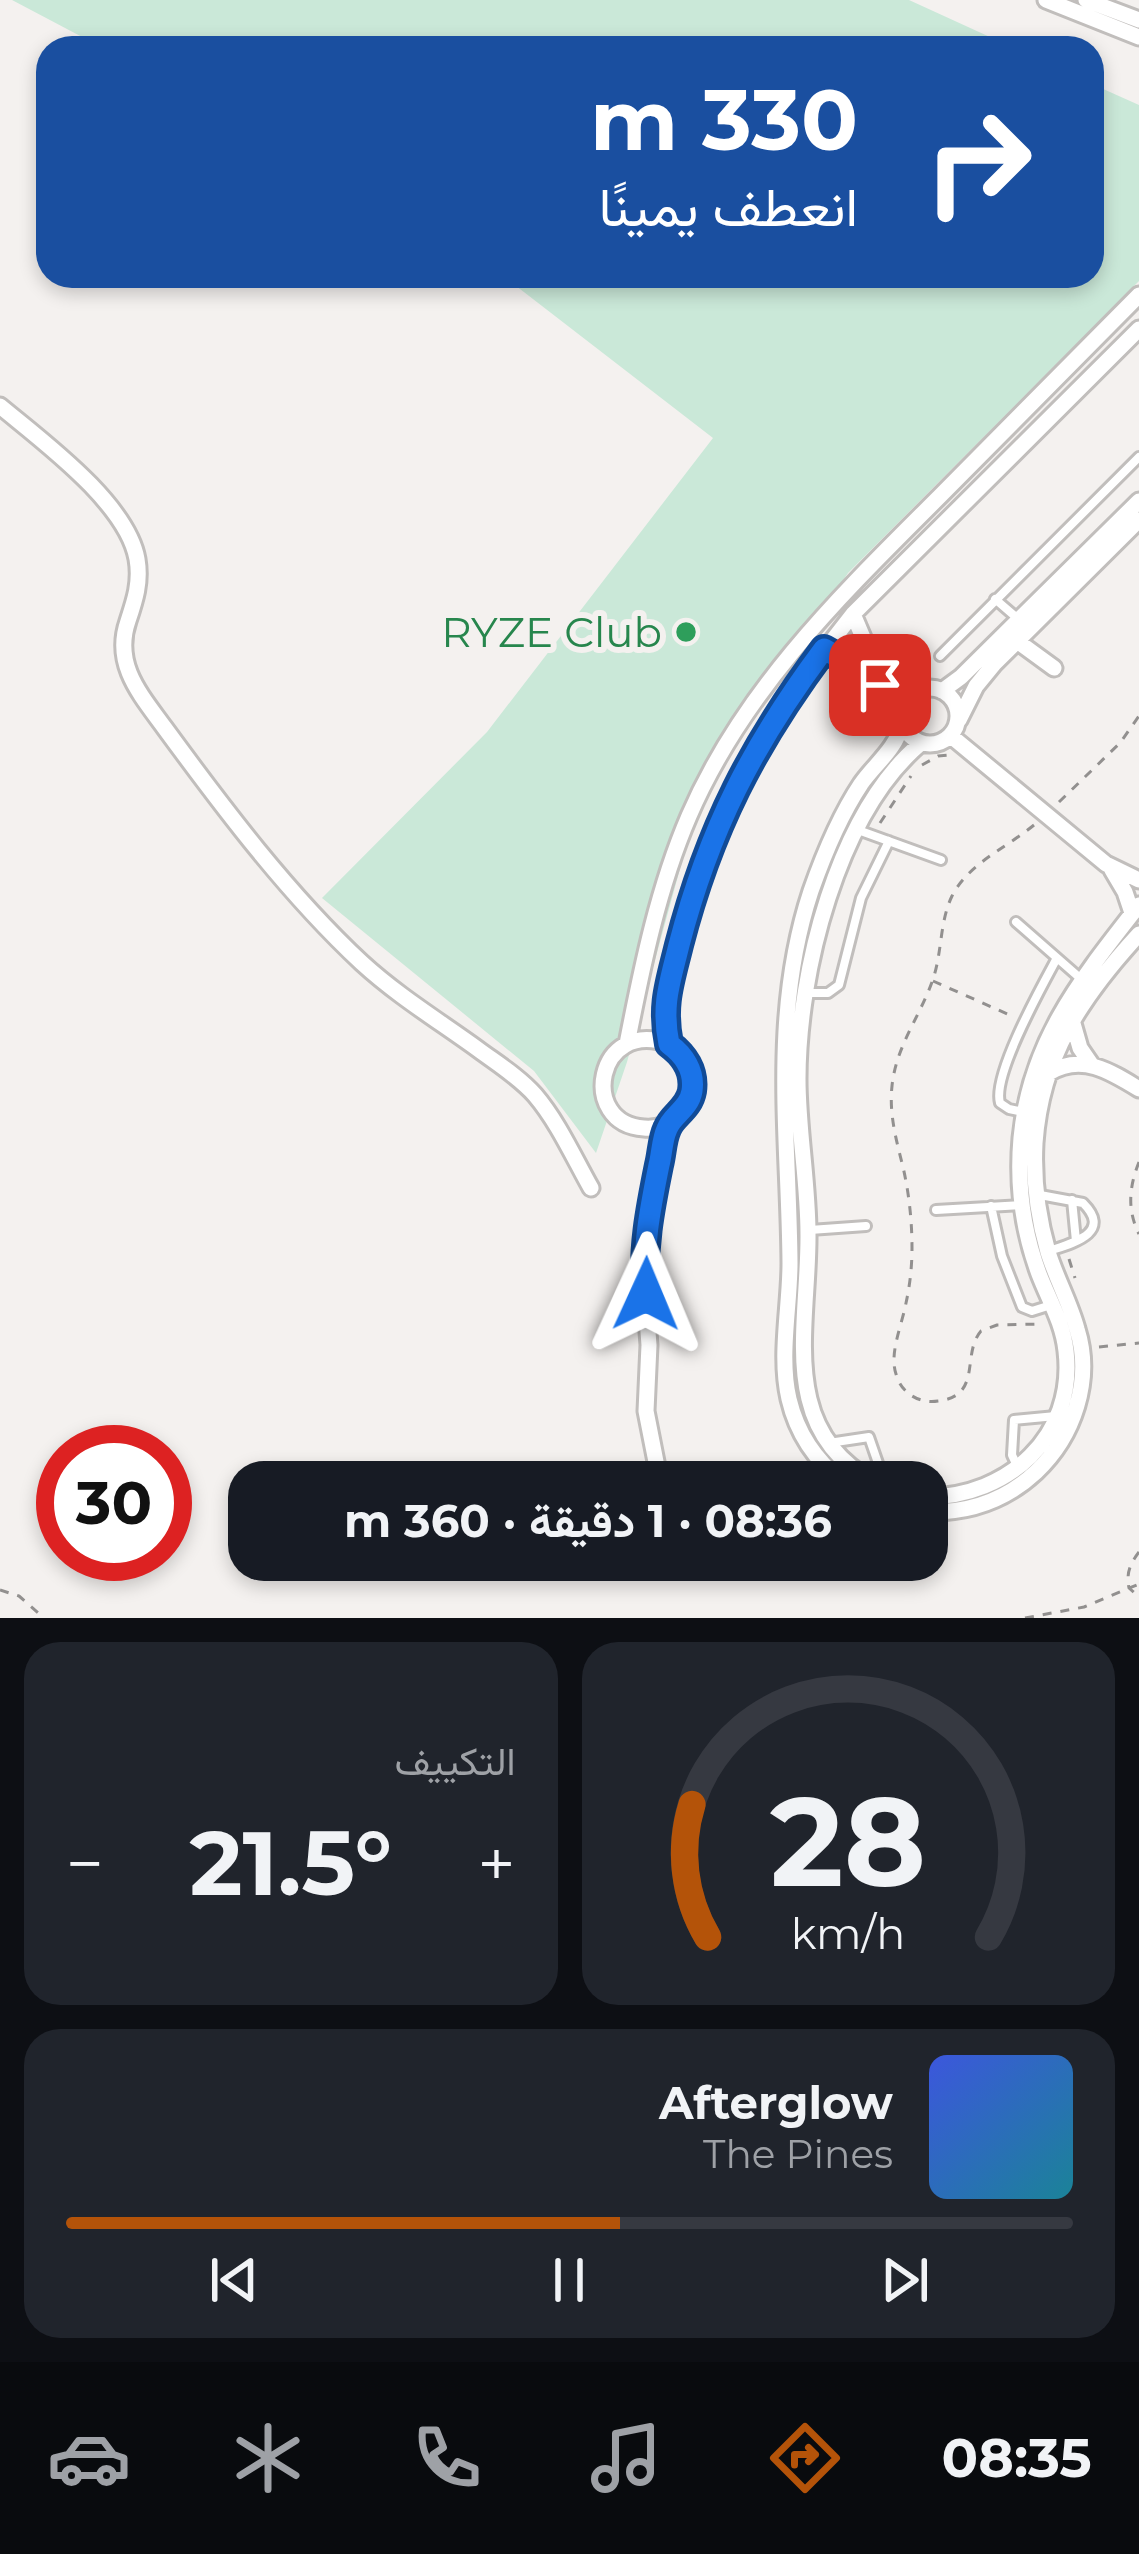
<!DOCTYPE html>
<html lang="ar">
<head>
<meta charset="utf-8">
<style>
	body { margin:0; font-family:Montserrat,Vazirmatn,sans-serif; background:#20242c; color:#f1f3f6; direction:rtl; height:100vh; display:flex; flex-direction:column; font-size:45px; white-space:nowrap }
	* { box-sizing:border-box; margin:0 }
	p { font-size:39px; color:#9ea1a6 }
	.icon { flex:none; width:66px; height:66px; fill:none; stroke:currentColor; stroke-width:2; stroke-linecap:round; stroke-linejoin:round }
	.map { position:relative; height:1618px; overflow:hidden; direction:ltr }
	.sheet { display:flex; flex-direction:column; gap:24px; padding:24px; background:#0d0f14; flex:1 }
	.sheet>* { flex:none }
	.hud { position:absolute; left:36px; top:36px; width:1068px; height:252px; border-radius:36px; box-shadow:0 6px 18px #0003; direction:rtl; background:#1a4fa0; color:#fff; overflow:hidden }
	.speed { position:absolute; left:36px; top:1425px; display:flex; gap:24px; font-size:60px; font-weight:700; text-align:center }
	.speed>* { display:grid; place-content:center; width:156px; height:156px; border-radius:50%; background:#171b24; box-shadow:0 6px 18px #0003; line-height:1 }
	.speed .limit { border:18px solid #d22; background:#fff; color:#111 }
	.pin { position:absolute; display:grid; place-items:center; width:102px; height:102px; color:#fff; margin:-51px; border-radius:24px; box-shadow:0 6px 18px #0006 }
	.me { position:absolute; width:132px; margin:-66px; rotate:1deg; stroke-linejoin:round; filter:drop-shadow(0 0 9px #0008) }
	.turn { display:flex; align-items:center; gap:42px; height:252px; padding:0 48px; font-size:54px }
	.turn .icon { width:156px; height:156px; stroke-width:2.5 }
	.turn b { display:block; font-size:84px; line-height:102px }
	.big { font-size:90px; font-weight:700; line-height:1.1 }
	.sheet .widget { flex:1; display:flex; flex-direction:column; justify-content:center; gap:18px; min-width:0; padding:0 42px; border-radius:36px; background:#20242c }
	.sheet .dial { align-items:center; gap:0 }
	.dial svg { height:312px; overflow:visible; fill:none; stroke:#363941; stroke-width:7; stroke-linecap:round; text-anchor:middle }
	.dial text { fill:#f1f3f6; stroke:none }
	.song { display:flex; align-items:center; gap:36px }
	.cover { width:144px; height:144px; border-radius:18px; background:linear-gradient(135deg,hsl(230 70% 55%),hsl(190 70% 35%)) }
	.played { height:12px; border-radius:6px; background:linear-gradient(90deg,#b45309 55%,#363941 55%) }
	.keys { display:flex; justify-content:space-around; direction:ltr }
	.heat { display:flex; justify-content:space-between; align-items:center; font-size:66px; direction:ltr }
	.sheet .tiles { flex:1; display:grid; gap:24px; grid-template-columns:1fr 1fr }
	.widget:last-child { grid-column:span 2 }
	.trip { position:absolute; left:228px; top:1461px; width:720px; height:120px; border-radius:36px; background:#171b24; box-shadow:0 6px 18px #0003; font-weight:700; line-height:120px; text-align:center; direction:rtl }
	.tab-bar { display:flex; height:192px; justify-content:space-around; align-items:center; background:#090b0e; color:#9ea1a6 }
	.tab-bar .icon { width:84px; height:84px }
	.tab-bar .active { color:#b45309 }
	.tab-bar b { font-size:54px; color:#f1f3f6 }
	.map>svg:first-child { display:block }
	.green { fill:#cae8d8 }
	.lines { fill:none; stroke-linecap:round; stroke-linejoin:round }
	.lane-casing { stroke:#c1bebc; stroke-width:14 }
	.street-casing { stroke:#c1bebc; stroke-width:21 }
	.path { stroke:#92908f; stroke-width:3; stroke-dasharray:9 9; stroke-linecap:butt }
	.lane { stroke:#fff; stroke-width:8 }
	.street { stroke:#fff; stroke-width:15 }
	.route-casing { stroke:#114b97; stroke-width:30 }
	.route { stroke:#1a73e8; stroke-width:21 }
	.leisure-dot { fill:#2e9e5b; stroke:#f4f1ef; stroke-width:4.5 }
	.labels { text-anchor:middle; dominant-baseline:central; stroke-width:12; stroke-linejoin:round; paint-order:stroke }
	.leisure-label { font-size:42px; fill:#27864d; stroke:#f4f1ef; text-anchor:end }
</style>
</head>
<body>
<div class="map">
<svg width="1139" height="1618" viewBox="0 0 1139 1618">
	<rect width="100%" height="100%" fill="#f4f1ef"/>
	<!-- green -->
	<path class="green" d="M12 0H909L1014 48H103Z
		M1092 84 1139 105V281L848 573 768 690 695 814 627 1062 596 1153 534 1071 322 898 487 732 713 438 503 276H1092Z"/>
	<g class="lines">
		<defs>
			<path id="lane" d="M995 599 1017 618
				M940 656 1139 457
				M858 830 941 860
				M1016 922 1080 978
				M808 993H828L839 985 861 898 889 841
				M1024 1112 1009 1109 1000 1103C992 1075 1042 986 1057 958
				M1040 1195 1083 1203C1113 1233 1073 1243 1049 1251
				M1072 1200 1076 1241
				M991 1206 1002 1256 1022 1307 1032 1311 1051 1305
				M936 1210 1021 1205
				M810 1230 866 1226
				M829 1443 869 1437 878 1463 874 1480
				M1018 1468 1012 1455 1014 1420 1056 1416"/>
			<path id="street" d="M1046 0 1139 37
				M1086 0 1139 20
				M0 406C42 441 127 503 137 559 141 582 135 600 128 621 113 664 140 694 164 727 224 809 288 894 362 963 398 996 439 1021 479 1050 498 1064 519 1077 535 1095 558 1122 574 1158 591 1188
				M853 614 870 654 915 692
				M1017 641 1054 668
				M824 649 856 667 904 703
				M902 716a28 28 0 1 1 56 0a28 28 0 1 1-56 0Z
				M942 691 961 677 1139 501
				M959 720 976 686 994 664 1139 520
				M951 736 1106 864 1139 880
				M1112 870 1125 892 1132 913
				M1072 1020 1080 1048 1091 1064
				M627 1044C642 967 658 888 689 816 744 688 844 592 940 496 1007 429 1073 362 1139 295
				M669 1044C596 1017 578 1124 644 1128 656 1129 669 1125 678 1116 702 1094 692 1061 669 1044L664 1006 700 872 737 784 782 705 853 614 1139 329
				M1049 1073C1081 1053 1110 1071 1139 1089
				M660 1482 646 1411 649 1345 643 1266 649 1214 668 1124
				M843 1482C816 1461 797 1433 789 1399 779 1356 790 1307 790 1263 789 1136 770 1015 811 891 824 854 839 817 861 784 875 764 896 749 902 724
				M874 1482C776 1429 809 1325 808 1234 808 1182 798 1131 798 1079 798 973 837 814 921 743
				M927 1497C1008 1497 1076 1436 1066 1351 1063 1323 1049 1300 1039 1274 1023 1231 1017 1183 1021 1138 1030 1041 1082 978 1139 905
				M927 1512C968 1513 1006 1500 1036 1472 1074 1436 1093 1380 1077 1329 1070 1303 1056 1278 1048 1252 1038 1217 1033 1180 1035 1143 1041 1056 1082 996 1139 934
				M675 1560 676 1562"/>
		</defs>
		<!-- lane casing -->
		<use href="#lane" class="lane-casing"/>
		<!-- street casing -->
		<use href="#street" class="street-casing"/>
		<!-- path -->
		<path class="path" d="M922 765 938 756 949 755V752
			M1059 802 1120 743 1139 716
			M880 823 911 776
			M1034 825C1006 848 969 863 952 896 940 921 942 950 934 976 922 1014 896 1045 892 1086 889 1114 896 1139 903 1167 909 1193 912 1221 912 1248 912 1266 910 1285 906 1303 902 1325 889 1353 896 1374 901 1393 919 1404 938 1401 983 1396 961 1354 981 1331L997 1325 1042 1324
			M933 981 1012 1016
			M1139 1162C1129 1187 1127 1210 1139 1234
			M1069 1259 1075 1278
			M1099 1347 1139 1343
			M1139 1552C1130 1564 1126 1573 1129 1588L1139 1597
			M0 1590 19 1596 44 1618
			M1025 1618 1084 1607 1139 1584"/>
		<!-- lane -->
		<use href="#lane" class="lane"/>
		<!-- street -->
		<use href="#street" class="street"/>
	</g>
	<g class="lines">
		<defs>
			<path id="route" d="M646 1294C642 1250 650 1209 659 1165 662 1154 662 1139 667 1129 672 1115 689 1109 692 1091 695 1071 684 1055 669 1044 661 1005 670 982 679 945 709 829 753 744 824 649L856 667 880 685"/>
		</defs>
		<!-- route casing -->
		<use href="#route" class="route-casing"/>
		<!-- route -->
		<use href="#route" class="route"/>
	</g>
	<!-- markers -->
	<circle class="leisure-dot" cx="686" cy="632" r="12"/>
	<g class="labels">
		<!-- leisure labels -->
		<g class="leisure-label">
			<text x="662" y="632">RYZE Club</text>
		</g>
	</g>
</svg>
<div class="speed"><div class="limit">30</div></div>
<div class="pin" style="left:880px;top:685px;background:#d93025"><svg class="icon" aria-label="arrive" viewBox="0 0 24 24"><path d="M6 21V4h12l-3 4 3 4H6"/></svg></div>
<svg class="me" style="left:646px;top:1294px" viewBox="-20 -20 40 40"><path d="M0-17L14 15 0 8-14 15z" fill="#1a73e8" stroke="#fff" stroke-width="4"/></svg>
<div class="trip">08:36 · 1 دقيقة · 360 m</div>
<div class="hud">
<div class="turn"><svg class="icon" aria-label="right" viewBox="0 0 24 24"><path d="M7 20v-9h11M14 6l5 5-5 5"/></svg><div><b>330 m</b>انعطف يمينًا</div></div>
</div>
</div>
<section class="sheet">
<div class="tiles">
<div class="widget dial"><svg viewBox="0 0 100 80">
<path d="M14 69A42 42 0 1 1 86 69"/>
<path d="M14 69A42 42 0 0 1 10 35" stroke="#b45309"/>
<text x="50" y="56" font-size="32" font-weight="700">28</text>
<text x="50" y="72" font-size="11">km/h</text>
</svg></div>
<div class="widget"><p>التكييف</p>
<div class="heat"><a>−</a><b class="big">21.5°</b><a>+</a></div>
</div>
<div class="widget">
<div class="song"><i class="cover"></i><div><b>Afterglow</b><p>The Pines</p></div></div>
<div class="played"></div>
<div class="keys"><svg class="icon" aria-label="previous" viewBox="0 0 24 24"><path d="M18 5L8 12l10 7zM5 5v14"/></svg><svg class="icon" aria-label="pause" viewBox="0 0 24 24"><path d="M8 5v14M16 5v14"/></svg><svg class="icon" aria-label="next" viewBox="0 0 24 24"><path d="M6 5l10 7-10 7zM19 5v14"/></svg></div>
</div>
</div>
</section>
<nav class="tab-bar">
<b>08:35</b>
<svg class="icon active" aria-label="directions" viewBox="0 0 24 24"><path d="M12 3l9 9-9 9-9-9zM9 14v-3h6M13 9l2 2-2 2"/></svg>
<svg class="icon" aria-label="music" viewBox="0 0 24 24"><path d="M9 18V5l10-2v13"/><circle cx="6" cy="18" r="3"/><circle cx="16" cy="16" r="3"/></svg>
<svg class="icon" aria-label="phone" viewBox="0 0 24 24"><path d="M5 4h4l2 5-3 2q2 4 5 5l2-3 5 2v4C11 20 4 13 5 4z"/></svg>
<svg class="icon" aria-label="climate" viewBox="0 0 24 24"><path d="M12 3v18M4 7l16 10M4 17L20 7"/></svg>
<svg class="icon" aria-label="car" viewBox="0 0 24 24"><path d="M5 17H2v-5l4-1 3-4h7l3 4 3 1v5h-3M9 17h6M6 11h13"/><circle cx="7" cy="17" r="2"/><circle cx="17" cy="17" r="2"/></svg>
</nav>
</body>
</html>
